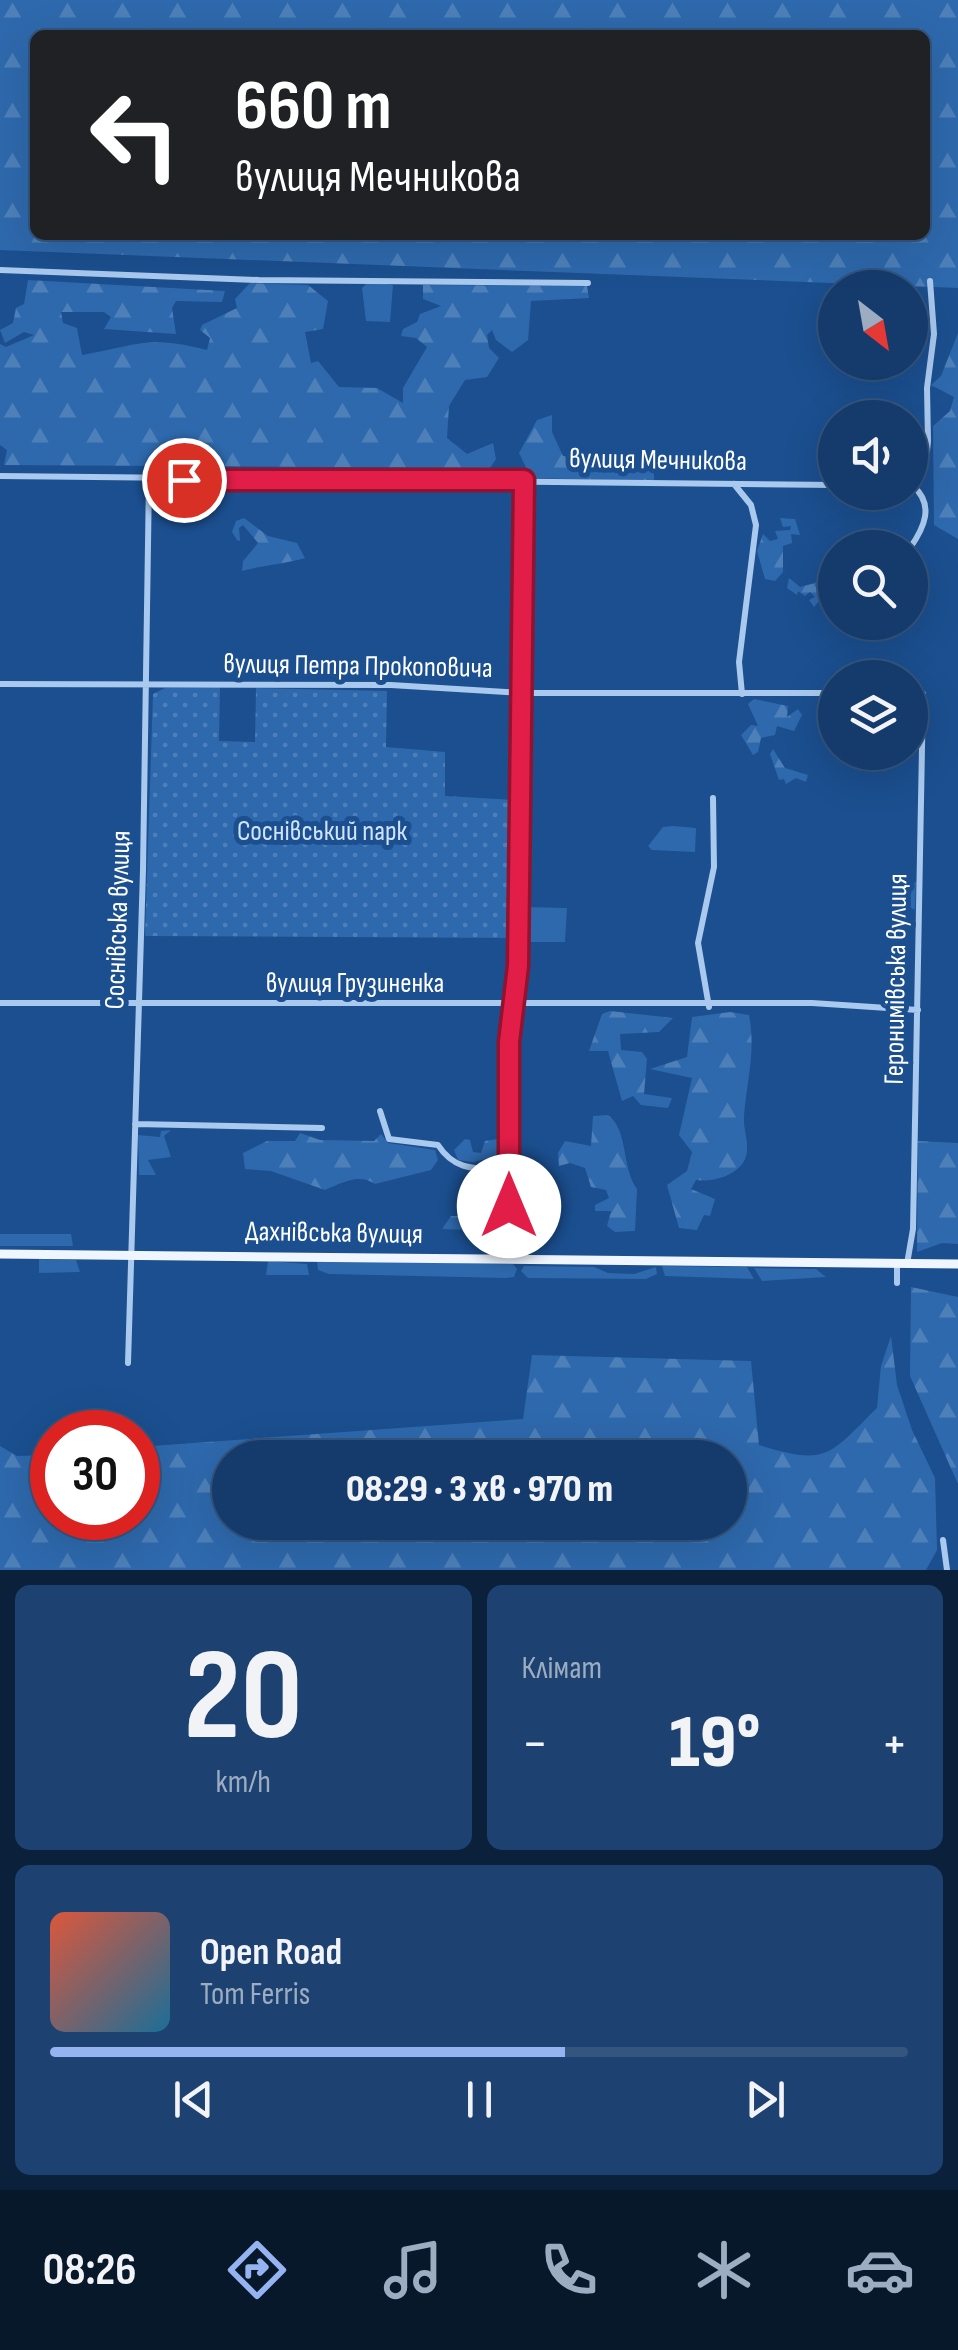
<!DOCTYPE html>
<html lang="uk">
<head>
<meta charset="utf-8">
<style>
	body { margin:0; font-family:"Sofia Sans Condensed",sans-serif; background:#1d4271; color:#f1f3f6; height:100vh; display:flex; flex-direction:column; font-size:38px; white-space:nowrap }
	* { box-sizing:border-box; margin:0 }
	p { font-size:32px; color:#9dadc1 }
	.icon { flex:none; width:55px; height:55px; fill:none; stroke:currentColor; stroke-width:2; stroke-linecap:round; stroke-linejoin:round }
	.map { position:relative; height:1570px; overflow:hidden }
	.side { display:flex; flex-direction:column; gap:15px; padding:15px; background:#0b203b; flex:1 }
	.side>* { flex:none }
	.hud { position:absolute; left:30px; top:30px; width:900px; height:210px; border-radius:15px; box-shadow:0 10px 40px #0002,0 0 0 2px #33557e; background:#202124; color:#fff; overflow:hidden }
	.needle { width:65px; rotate:149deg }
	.buttons { position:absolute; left:818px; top:270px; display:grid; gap:20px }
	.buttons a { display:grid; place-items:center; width:110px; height:110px; border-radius:50%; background:#143b6b; box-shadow:0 10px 40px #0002,0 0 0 2px #33557e; font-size:50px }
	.speed { position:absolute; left:30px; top:1410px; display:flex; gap:20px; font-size:50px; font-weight:700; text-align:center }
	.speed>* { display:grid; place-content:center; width:130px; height:130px; border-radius:50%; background:#143b6b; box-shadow:0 10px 40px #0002,0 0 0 2px #33557e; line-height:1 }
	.speed .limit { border:15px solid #d22; background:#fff; color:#111 }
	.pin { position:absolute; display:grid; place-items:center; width:85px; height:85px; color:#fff; margin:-42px; border:5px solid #fff; border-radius:50%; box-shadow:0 2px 10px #0007 }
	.me { position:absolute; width:110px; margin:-55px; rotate:0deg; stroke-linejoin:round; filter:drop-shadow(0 0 8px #0008) }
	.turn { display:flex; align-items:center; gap:35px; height:210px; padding:0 40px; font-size:45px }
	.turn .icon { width:130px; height:130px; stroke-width:2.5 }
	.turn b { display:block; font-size:70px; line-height:85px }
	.big { font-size:75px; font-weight:800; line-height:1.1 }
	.side .tile { flex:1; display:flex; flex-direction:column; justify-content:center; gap:15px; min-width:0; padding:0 35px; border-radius:15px; background:#1d4271 }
	.side .dial { align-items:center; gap:0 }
	.dial b { font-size:130px; line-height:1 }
	.song { display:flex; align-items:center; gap:30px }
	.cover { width:120px; height:120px; border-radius:15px; background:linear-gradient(135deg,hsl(10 70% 55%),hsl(200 70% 35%)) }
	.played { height:10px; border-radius:5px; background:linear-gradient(90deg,#95b2f1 60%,#33557e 60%) }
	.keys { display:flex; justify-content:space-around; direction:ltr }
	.heat { display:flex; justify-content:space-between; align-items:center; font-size:55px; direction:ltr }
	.side .tiles { flex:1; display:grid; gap:15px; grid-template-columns:1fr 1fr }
	.tile:last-child { grid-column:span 2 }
	.trip { position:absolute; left:212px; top:1440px; width:535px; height:100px; border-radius:50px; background:#143b6b; box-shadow:0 10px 40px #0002,0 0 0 2px #33557e; font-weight:800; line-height:100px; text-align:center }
	.menu { display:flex; height:160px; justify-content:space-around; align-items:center; background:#08182b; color:#9dadc1 }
	.menu .icon { width:70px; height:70px }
	.menu .current { color:#95b2f1 }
	.menu b { font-size:45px; color:#f1f3f6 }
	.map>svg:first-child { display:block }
	.green { fill:#2e69ad }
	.forest { fill:url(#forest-firs); fill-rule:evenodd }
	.park { fill:url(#park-dots) }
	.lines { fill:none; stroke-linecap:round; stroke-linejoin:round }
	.minor { stroke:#a9c9ee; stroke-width:6 }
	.primary { stroke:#f0f6ff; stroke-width:9 }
	.route-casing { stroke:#92132f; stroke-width:25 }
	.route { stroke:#e11d48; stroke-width:18 }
	.labels { text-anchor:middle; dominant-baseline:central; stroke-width:10; stroke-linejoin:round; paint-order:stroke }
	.street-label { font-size:28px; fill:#fff; stroke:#1b4f8f }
	.park-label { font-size:28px; fill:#cfe3fa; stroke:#1b4f8f }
</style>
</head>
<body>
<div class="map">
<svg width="958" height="1570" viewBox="0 0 958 1570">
	<defs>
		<pattern id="forest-firs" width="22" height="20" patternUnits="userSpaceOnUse" patternTransform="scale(2.5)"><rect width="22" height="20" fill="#2e69ad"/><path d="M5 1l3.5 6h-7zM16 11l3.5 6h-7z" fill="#4d80b9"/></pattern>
		<pattern id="park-dots" width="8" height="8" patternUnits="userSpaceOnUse" patternTransform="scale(2.5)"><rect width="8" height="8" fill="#2e69ad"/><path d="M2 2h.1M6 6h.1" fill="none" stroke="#4d80b9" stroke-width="1.8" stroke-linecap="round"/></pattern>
	</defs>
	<rect width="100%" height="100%" fill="#1b4f8f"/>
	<!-- green -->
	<path class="green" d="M368 282 393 285 390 322 366 321 362 288Z
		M673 826 696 828 695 852 652 850 648 846 663 827Z
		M916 882 915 910 890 897 889 885 909 886Z
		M525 907 567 908 565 942H524Z
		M171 1130 164 1136 171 1157 148 1160 156 1175H139L138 1135 160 1137 161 1131Z
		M0 1234H71L73 1246H0Z
		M39 1259 76 1260 80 1272 39 1273Z
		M268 1261 307 1264 309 1275H266Z
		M317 1261 513 1264 517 1269 514 1277 506 1278 329 1274 318 1270Z
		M524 1266 594 1267 608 1273 634 1274 656 1267 657 1274 646 1279 528 1278 521 1271Z
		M662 1266 747 1267 754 1279 665 1276Z
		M754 1268 816 1269 826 1277 762 1281Z"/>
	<!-- forest -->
	<path class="forest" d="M0 0H958V288L0 250ZM35 35H925V235H35Z
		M28 280 225 291 222 302 176 301 172 308 176 334 104 329 111 317 104 312H61L63 323 77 328 82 355C140 345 147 335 207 350L210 338 200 330 202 325 237 308 235 299 250 283 308 285 328 301 323 329 305 332 311 363 318 361 339 387 377 388 403 403V388L427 347 416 338 401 336 403 329 417 322 420 314 441 306 423 299V285L587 286 589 298 531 301 528 340 512 352 496 340 492 330 487 335 489 348 499 358 487 377 465 380 449 406 447 438 467 454 493 443 496 459 490 468 4 465 7 450 0 445V344L6 347 34 335 24 332 5 343 0 330 13 323 16 308 24 304Z
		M958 333V539L934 525 933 426 950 411 954 397 931 385 941 376Z
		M552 415V432L563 456 637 461 645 449 654 451V481L531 478 519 453 537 420Z
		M244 518 268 536 297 543 305 558C286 564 263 565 242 571L243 561 258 543 243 525 239 528 240 541 237 540 232 532 236 521Z
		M780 518 795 519 800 535 791 534 792 543 783 546V572L775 581 765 579 757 551 763 534 770 541 778 539 775 531 790 530 791 526 783 527Z
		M818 577 825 594 814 607 809 600 815 597 810 592 805 596 798 591 797 595 787 588 789 578 800 587 815 583Z
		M754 699 788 706 787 717 798 709 802 715 794 731 777 726 775 735 761 738 758 752 753 755 741 735 751 725 758 726 748 704Z
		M773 749 785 768 808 775 806 782 796 778 786 784 784 779 779 780 770 754Z
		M610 1011 673 1018 659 1032 620 1034 621 1050 642 1052 647 1059 644 1094 672 1098 668 1108 641 1105 633 1096 622 1101 608 1051H589L602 1014Z
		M730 1012 749 1015C756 1052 747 1079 744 1116 743 1126 747 1136 747 1147 749 1172 716 1183 696 1180L691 1189 715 1199 710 1216 704 1215 697 1230 679 1228 667 1185 687 1171 692 1152 679 1135 692 1078 650 1069 687 1057 692 1017Z
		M608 1115C629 1131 621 1167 637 1189L635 1231 615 1232 607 1226 611 1211H595V1205L609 1198 606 1190 591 1187 585 1168 570 1163 559 1166 558 1153 565 1141 591 1146 593 1116Z
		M300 1133 320 1140 374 1141 381 1134 388 1143 435 1150 438 1160 431 1170 375 1184C359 1173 342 1183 325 1190L271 1171 245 1169 243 1153 267 1141H295Z
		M465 1139 470 1140 473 1152 481 1153 485 1141 498 1139 503 1155 473 1162 458 1160 454 1150Z
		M918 1141 958 1143V1244L942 1243 917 1252Z
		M477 1205 497 1210V1222L473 1224 468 1230 442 1229 451 1216H471Z
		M911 1287 958 1297V1534V1484L910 1376Z
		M891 1336 897 1385 912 1430 935 1478 937 1550 926 1570H0V1446L17 1456 52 1455V1518H138V1447L523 1419 532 1355 751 1361 759 1445C828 1466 828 1456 877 1408L881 1366ZM230 1458H730V1522H230Z"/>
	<!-- park -->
	<path class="park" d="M220 687 219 741 255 742 256 688 387 691 386 747 445 752V796L513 800 512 938 145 936 153 694 165 688Z"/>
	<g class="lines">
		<!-- minor -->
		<path class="minor" d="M0 270 259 280 588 283
			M0 476 835 485
			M734 484 751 505 756 525 739 662 742 694
			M913 486 926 461 928 441 927 388 934 334 930 281
			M910 548C924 528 935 505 913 486
			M0 684 391 685 522 693H835
			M0 1003H812L918 1010
			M709 1007 698 943 714 867 713 798
			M380 1111 389 1139 438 1145C456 1173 479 1168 509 1170
			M135 1124 322 1128
			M508 1259 509 1042 517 994 518 939 523 480
			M897 1263V1283
			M907 1264 913 1229 923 694H910
			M128 1363 143 870 149 479
			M943 1540 947 1570"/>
		<!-- primary -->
		<path class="primary" d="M0 1254 958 1264"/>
	</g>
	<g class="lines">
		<defs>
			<path id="route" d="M184 480H524L518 966 509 1042V1206"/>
		</defs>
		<!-- route casing -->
		<use href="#route" class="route-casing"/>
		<!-- route -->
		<use href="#route" class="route"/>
	</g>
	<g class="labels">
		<!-- street labels -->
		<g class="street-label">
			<text transform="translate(658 460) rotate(1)">вулиця Мечникова</text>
			<text transform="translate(358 666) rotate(1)">вулиця Петра Прокоповича</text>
			<text transform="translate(118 920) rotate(-88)">Соснівська вулиця</text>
			<text transform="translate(896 979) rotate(-89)">Геронимівська вулиця</text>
			<text x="355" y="983">вулиця Грузиненка</text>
			<text transform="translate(334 1233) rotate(1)">Дахнівська вулиця</text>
		</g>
		<!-- park labels -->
		<g class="park-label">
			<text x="322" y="831">Соснівський парк</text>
		</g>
	</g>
</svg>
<div class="buttons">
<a><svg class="needle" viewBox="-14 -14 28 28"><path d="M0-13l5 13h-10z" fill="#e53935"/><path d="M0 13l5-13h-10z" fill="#9dadc1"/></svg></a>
<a><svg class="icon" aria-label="sound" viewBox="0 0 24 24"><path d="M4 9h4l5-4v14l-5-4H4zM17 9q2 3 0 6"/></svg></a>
<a><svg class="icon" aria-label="search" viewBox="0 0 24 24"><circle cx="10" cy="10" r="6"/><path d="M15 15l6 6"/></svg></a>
<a><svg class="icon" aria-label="layers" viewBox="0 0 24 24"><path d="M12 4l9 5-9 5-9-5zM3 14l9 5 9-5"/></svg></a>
</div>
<div class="speed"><div class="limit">30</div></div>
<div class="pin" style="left:184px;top:480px;background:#d93025"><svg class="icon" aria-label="arrive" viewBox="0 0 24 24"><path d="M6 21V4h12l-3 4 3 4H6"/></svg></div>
<svg class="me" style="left:509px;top:1206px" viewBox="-20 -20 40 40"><circle r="19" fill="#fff"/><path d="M0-13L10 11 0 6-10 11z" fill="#e11d48"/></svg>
<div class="trip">08:29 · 3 хв · 970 m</div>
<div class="hud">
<div class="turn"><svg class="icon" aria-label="left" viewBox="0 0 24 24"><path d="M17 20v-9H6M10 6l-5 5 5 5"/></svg><div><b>660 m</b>вулиця Мечникова</div></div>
</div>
</div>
<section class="side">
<div class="tiles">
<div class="tile dial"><b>20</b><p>km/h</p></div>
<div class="tile"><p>Клімат</p>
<div class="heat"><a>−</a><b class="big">19°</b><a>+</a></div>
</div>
<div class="tile">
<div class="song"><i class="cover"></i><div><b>Open Road</b><p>Tom Ferris</p></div></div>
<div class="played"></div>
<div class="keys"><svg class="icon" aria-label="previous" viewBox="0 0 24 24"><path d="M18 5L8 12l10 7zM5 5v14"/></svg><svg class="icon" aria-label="pause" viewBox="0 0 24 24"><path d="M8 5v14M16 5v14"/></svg><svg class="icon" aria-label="next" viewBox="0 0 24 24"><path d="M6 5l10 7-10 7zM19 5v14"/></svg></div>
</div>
</div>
</section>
<nav class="menu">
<b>08:26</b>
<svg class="icon current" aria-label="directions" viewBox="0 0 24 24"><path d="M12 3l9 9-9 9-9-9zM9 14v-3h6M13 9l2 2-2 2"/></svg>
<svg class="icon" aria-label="music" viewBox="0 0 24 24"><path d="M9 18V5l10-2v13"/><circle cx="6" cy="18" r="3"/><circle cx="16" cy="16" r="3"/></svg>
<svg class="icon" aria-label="phone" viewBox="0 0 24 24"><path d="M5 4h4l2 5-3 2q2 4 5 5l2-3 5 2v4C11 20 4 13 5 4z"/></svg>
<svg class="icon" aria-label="climate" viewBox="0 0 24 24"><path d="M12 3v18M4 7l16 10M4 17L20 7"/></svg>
<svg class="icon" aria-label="car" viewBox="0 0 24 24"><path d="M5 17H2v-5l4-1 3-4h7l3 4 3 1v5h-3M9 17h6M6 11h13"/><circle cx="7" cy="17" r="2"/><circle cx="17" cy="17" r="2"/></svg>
</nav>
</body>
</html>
